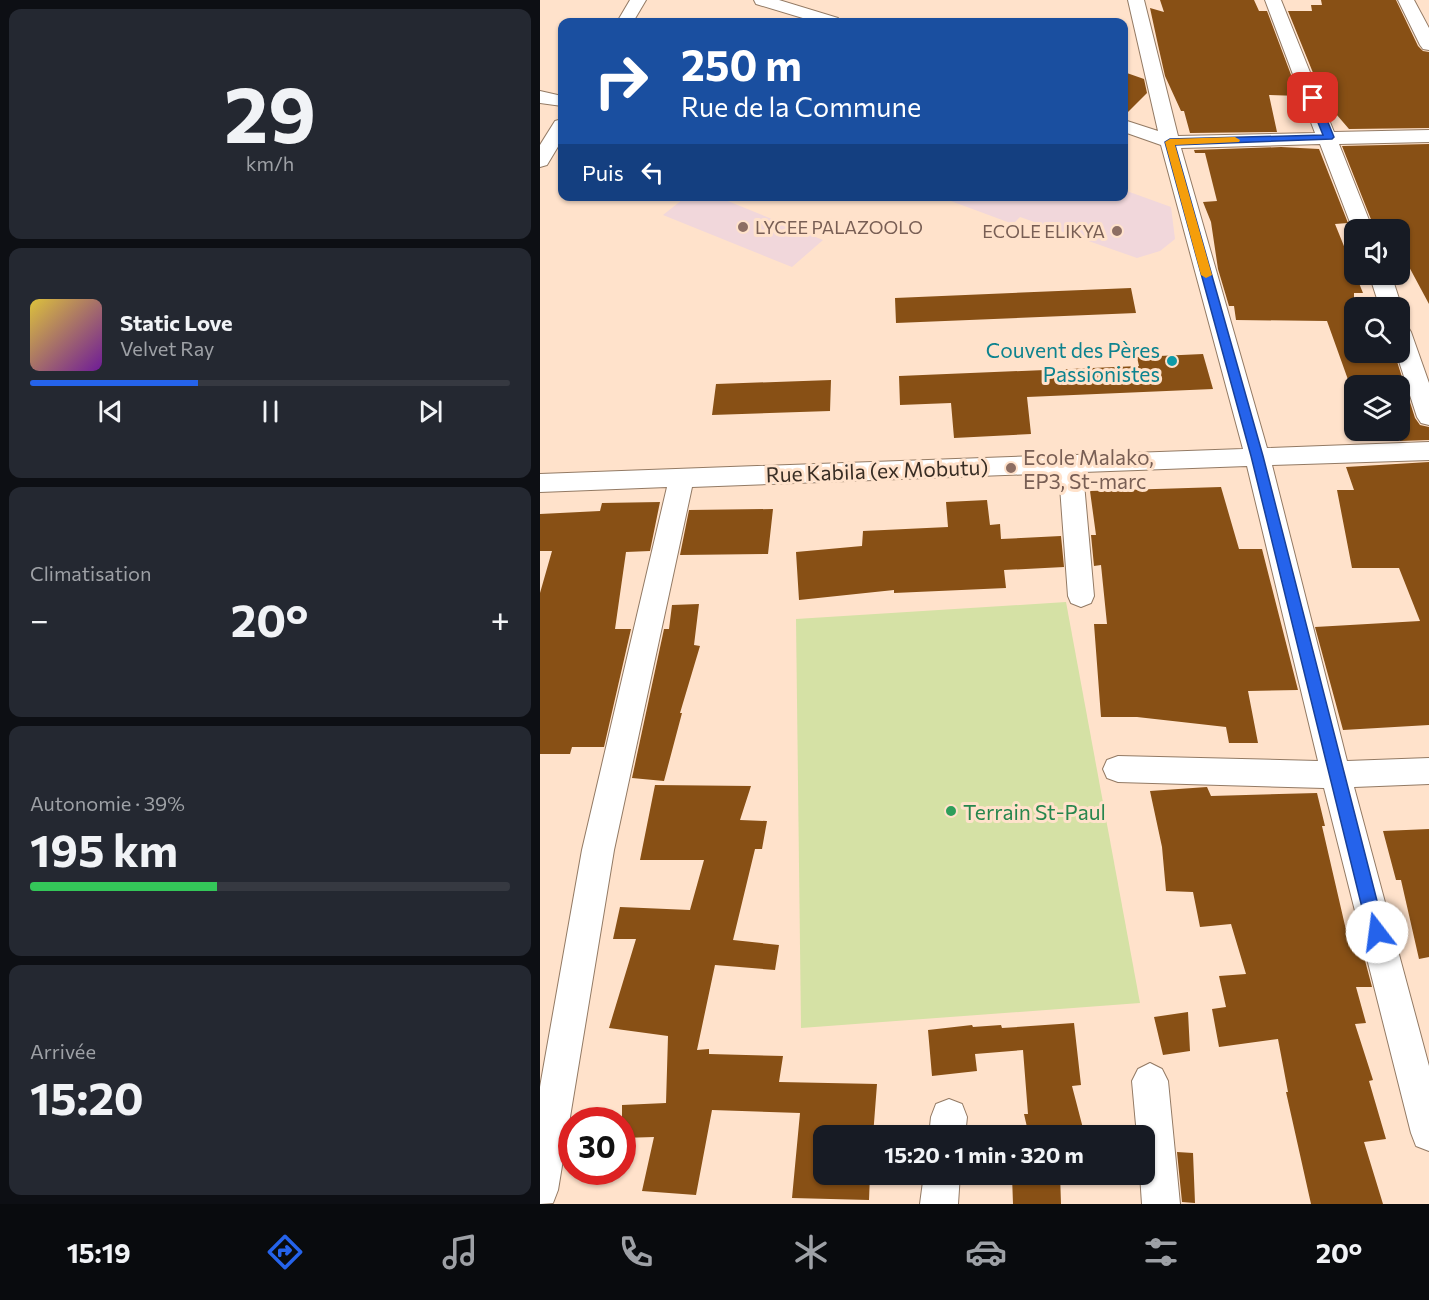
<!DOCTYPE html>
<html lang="fr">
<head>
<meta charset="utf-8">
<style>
	body { margin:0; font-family:Commissioner,sans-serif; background:#242831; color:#f1f3f6; height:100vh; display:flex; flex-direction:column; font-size:22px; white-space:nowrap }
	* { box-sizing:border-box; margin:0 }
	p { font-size:20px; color:#9ea1a6 }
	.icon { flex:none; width:33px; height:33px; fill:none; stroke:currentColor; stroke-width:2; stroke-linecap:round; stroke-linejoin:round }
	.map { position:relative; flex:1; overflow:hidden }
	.drawer { display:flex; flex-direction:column; gap:9px; padding:9px; background:#0d0f14; width:540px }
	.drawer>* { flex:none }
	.guide { position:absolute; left:18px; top:18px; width:570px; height:183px; border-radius:12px; box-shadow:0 2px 4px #0004; background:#1a4fa0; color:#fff; overflow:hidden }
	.fabs { position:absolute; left:804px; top:219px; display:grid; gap:12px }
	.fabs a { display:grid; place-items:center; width:66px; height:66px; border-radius:12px; background:#171b24; box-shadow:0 2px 4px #0004; font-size:30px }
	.speed { position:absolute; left:18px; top:1107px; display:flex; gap:12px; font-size:30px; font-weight:700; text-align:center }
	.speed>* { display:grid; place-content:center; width:78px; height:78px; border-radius:50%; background:#171b24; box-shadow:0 2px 4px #0004; line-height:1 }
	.speed .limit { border:9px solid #d22; background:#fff; color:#111 }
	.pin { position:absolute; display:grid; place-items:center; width:51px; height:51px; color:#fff; margin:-26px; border-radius:12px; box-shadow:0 3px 9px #0006 }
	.me { position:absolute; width:66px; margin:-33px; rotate:345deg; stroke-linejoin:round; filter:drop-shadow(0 0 4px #0008) }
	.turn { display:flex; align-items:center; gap:21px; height:126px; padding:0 24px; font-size:27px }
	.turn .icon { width:78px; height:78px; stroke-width:2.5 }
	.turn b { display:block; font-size:42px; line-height:51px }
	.then { display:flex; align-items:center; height:57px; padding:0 24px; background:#0003; gap:12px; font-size:22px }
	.big { font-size:45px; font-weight:700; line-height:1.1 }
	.drawer .tile { flex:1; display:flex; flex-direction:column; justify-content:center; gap:9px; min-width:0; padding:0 21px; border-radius:12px; background:#242831 }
	.drawer .dial { align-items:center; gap:0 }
	.dial b { font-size:78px; line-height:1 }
	.song { display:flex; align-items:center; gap:18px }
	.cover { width:72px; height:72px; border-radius:9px; background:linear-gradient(135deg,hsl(50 70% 55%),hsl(280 70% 35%)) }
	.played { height:6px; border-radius:3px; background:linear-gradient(90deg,#2563eb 35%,#363941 35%) }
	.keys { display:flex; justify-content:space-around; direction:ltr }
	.heat { display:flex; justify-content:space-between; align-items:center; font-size:33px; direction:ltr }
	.charge { height:9px; border-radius:4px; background:linear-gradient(90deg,#34c759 39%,#363941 0) }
	.trip { position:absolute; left:273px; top:1125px; width:342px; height:60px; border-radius:12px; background:#171b24; box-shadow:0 2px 4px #0004; font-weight:700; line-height:60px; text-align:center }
	.menu { display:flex; height:96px; justify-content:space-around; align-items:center; background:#090b0e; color:#9ea1a6 }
	.menu .icon { width:42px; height:42px }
	.menu .current { color:#2563eb }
	.menu b { font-size:27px; color:#f1f3f6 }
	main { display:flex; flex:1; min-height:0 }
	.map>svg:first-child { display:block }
	.education { fill:#f1d7db }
	.green { fill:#d5e1a5 }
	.building { fill:#885015 }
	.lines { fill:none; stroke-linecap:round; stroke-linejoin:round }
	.street-casing { stroke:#937a64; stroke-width:2 }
	.street { fill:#fff; fill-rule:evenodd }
	.route { fill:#2563eb; stroke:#184099; stroke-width:1.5 }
	.slow { fill:#f59e0b }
	.education-dot { fill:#8d6e63; stroke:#ffe2cb; stroke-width:2 }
	.culture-dot { fill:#0f9aa8; stroke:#ffe2cb; stroke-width:2 }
	.leisure-dot { fill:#2e9e5b; stroke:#ffe2cb; stroke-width:2 }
	.labels { text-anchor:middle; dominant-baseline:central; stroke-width:6; stroke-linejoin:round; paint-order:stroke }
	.far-education-label { font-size:18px; fill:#785e54; stroke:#ffe2cb; text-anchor:start }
	.culture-label { font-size:21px; fill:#0d838f; stroke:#ffe2cb; text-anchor:end }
	.education-label { font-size:21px; fill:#785e54; stroke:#ffe2cb; text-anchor:start }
	.street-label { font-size:21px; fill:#382d24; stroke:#ffe2cb }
	.leisure-label { font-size:21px; fill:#27864d; stroke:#ffe2cb; text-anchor:start }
</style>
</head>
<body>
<main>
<section class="drawer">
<div class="tile dial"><b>29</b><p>km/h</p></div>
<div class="tile">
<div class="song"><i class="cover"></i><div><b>Static Love</b><p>Velvet Ray</p></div></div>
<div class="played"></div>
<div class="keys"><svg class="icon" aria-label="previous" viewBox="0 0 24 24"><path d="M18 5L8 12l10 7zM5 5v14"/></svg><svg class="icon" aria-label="pause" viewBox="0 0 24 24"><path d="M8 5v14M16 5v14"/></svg><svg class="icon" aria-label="next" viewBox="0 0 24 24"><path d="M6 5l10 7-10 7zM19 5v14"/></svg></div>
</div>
<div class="tile"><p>Climatisation</p>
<div class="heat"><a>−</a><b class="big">20°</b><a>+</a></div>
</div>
<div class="tile"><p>Autonomie · 39%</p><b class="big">195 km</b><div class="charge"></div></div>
<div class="tile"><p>Arrivée</p><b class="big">15:20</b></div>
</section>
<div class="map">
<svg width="889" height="1204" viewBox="0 0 889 1204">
	<rect width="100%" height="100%" fill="#ffe2cb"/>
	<!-- education -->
	<path class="education" d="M584 190 631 207 635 239 620 251 597 258 480 217 473 224 400 197 584 196Z
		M147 196 178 197 283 240 252 267 123 215Z"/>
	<!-- green -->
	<path class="green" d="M526 602 600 1003 261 1028 256 619Z"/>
	<!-- building -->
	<path class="building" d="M620 0H714L719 11H727L759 96 729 95 737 132 650 133 644 111H641L625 76 618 45 610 8 624 12Z
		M781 0H856L878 46 883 51 889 52V128L809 129 784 100 748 11H772L771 5H782Z
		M584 72 604 79 607 93 584 116Z
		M889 144V304L860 250V221L832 222 802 146Z
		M741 147 779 149 808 223 795 224 823 293H814V352H854L875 418 880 425 889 427V440L860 441V376L814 378V388H811L787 321 696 320 694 306H689L678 269 671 222 663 202 677 201 665 153H655L654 150Z
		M591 288 596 313 356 323 355 298Z
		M663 354 673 389 487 397 491 434 414 438 411 403 360 405 359 376 599 366 597 357Z
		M291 380 290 411 172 415 176 384Z
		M889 462V725L803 730 775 627 880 621 859 568H812L797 490H814L806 467Z
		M681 487 699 549H722L758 690 708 691 718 743H689L686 727 597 717H561L554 624H567L561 565 554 566 551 535H556L550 491Z
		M447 500 450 525 460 524 461 539 521 536 524 567 464 570 466 588 354 593V590L259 600 256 552 322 546 323 531 408 527 406 502Z
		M120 502 110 551 86 552 75 629H91L64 747H32L30 754H0V593L12 551H0V514L60 511 62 503Z
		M233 509 228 554 140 555 149 510Z
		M159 604 154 645 160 646 140 713H142L124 781 92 778 124 629H129L132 605Z
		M115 785 211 786 200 820 227 821 222 849H215L193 940 239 945 235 970 175 965 157 1050 169 1049V1054L243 1056 239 1082 337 1084 333 1136H284V1174H330L329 1200 252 1198 260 1113 172 1110 156 1195 102 1191 114 1137 82 1138V1105L126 1103 128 1036 69 1028 96 939H73L80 907 150 910 164 860H100Z
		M667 787 671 796 777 793 785 826H782L806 930H817L832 987H816L826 1023 815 1024 833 1080 829 1081 846 1139 824 1142 843 1204H771L746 1092H748L738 1039 679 1047 672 1009 686 1007 679 976 706 974 691 924 660 927 653 892 626 891 622 847 610 791Z
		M889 829V957L879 959 861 880H856L843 831Z
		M648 1012 650 1051 623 1055 614 1017Z
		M534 1023 541 1085 532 1086 545 1136H489L484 1114H488L483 1050 435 1054 437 1071 392 1076 388 1030 432 1025 433 1027 461 1025 462 1028Z
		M637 1152 653 1153 655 1203 642 1202Z
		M520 1174 521 1204H473L472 1176Z"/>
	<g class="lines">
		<defs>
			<path id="street" d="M90 0H106L93 22H77Z
				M214 0H239L298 18 301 22H276L216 4Z
				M588 0H604L638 136 775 133 725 0H741L794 132 889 130V142L799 144 833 230H814V233L780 144 641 148 727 448 889 442V460L732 465 807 761 889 758V784L814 787 889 1066V1151L876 1146 871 1133 784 788 578 782 567 778 563 769 567 760 578 756 778 761 707 466 543 472 554 596 551 603 541 607 531 603 528 596 519 473 152 487 74 850 18 1190 13 1203 0 1204V1087L42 850 127 487 0 492V474L523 455 530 453 536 455 703 449 621 145 584 132V120L618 131Z
				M858 0H874L889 28V50L883 49 880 45Z
				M0 91 22 96V106L0 103Z
				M22 119V140L7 165 0 167V145L15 121Z
				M829 274H851L862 308 860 312V308H840Z
				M860 325 868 327 871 332 889 383V425L881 423 877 417 856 352H860Z
				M610 1063 622 1069 628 1081 640 1204H602L600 1174H604V1136H597L592 1081 598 1069Z
				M409 1099 422 1104 427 1117 425 1136H389L391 1117 396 1104Z
				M384 1174H420L418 1204H380Z"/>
		</defs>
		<!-- street casing -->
		<use href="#street" class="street-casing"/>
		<!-- street -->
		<use href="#street" class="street"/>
	</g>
	<!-- route -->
	<path class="route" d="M773 95 778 98 794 137 792 139 635 145 723 456 845 932 843 937 837 939 831 937 828 932 711 456 625 142 630 139 783 135 768 98Z"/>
	<!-- slow -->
	<path class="slow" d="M695 137 700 140 699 142 635 145 672 275 666 278 661 275 625 142 630 139Z"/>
	<!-- markers -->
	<g class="education-dot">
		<circle cx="203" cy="227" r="6"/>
		<circle cx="577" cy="231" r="6"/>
		<circle cx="471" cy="468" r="6"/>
	</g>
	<circle class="culture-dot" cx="632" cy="361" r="6"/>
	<circle class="leisure-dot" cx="411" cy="811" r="6"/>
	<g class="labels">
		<!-- far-education labels -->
		<g class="far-education-label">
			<text x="215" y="227">LYCEE PALAZOOLO</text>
			<text x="565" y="231" text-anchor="end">ECOLE ELIKYA</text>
		</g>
		<!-- culture labels -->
		<g class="culture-label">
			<text x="620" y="349">Couvent des Pères<tspan x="620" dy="24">Passionistes</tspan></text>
		</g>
		<!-- education labels -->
		<g class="education-label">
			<text x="483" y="456">Ecole Malako,<tspan x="483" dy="24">EP3, St-marc</tspan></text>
		</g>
		<!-- street labels -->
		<g class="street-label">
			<text transform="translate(337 470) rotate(-2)">Rue Kabila (ex Mobutu)</text>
		</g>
		<!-- leisure labels -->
		<g class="leisure-label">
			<text x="423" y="811">Terrain St-Paul</text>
		</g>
	</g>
</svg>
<div class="fabs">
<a><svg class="icon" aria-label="sound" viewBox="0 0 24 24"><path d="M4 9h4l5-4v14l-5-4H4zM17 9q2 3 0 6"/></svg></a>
<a><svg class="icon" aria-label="search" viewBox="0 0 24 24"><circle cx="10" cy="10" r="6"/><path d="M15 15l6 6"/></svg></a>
<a><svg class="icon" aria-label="layers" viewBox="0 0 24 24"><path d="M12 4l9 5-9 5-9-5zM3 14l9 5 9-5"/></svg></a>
</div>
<div class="speed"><div class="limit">30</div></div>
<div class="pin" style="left:773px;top:98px;background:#d93025"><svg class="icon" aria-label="arrive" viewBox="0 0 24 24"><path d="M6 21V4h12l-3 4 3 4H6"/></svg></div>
<svg class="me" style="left:837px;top:932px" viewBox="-20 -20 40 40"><circle r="19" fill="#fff"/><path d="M0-13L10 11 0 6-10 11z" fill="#2563eb"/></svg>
<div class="trip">15:20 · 1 min · 320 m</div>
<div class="guide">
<div class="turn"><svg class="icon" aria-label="right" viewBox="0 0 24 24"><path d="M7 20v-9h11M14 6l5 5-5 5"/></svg><div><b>250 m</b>Rue de la Commune</div></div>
<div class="then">Puis<svg class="icon" aria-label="left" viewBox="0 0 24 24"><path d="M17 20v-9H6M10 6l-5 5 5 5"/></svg></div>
</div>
</div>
</main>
<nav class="menu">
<b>15:19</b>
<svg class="icon current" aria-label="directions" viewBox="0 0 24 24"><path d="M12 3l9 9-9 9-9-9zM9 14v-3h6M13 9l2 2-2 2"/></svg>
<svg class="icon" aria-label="music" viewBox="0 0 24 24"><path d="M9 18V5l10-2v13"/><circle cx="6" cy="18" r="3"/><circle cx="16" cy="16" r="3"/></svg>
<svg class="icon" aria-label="phone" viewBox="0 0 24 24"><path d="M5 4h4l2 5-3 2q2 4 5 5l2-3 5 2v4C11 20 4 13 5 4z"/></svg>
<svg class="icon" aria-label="climate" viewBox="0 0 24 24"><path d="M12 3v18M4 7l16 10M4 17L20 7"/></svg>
<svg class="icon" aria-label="car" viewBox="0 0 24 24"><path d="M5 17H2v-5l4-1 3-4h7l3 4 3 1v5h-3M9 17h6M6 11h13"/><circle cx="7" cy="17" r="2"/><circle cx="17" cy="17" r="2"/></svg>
<svg class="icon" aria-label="filters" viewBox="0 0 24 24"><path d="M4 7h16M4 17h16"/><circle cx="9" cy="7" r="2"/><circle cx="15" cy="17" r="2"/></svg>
<b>20°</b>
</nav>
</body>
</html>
